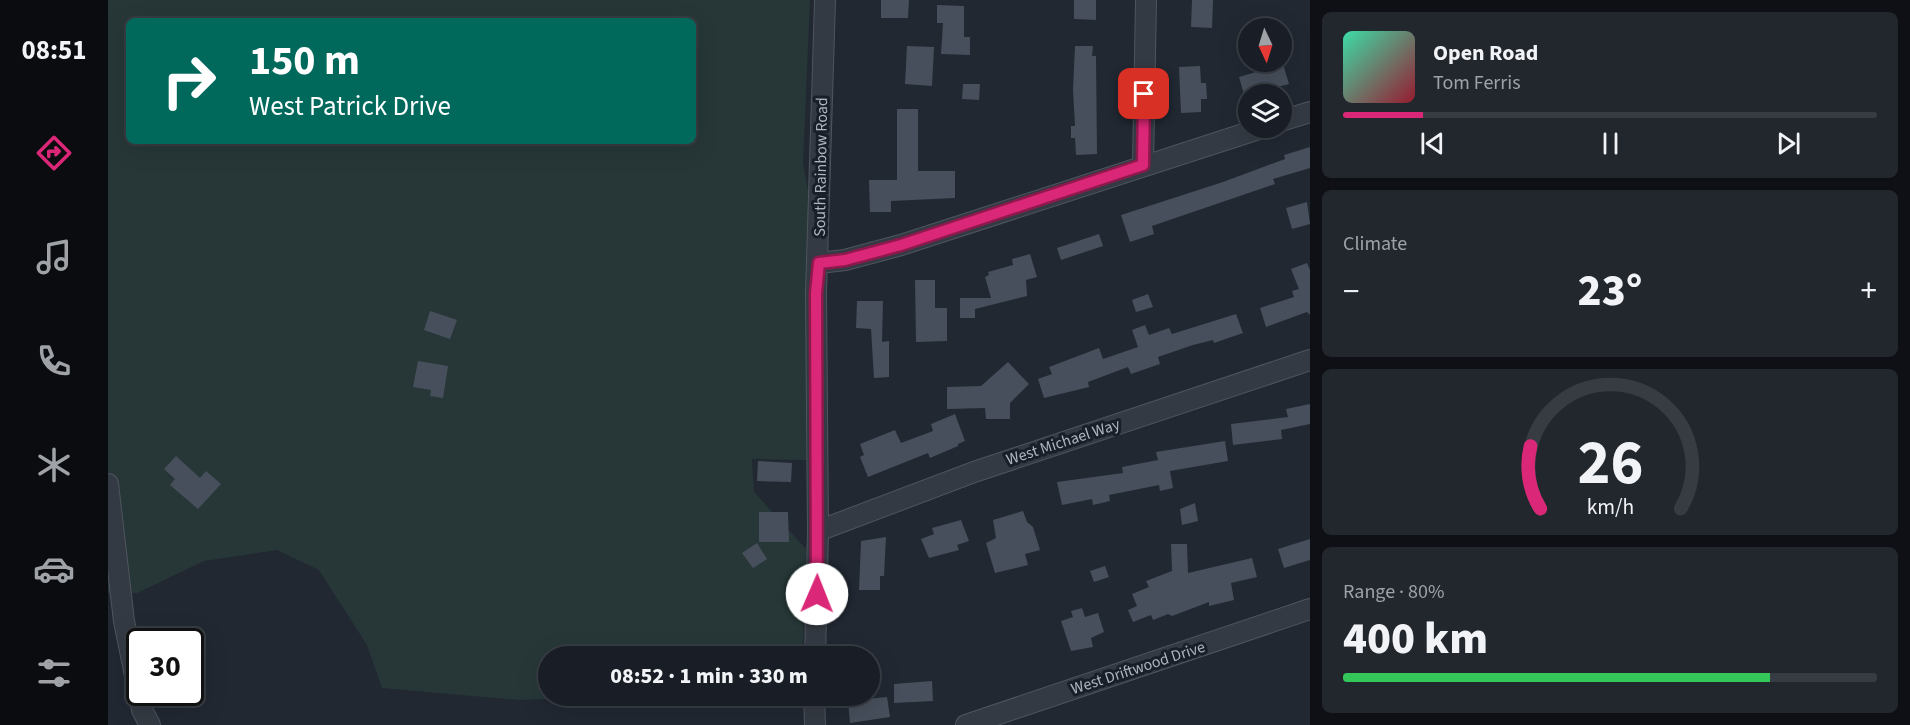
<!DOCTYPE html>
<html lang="en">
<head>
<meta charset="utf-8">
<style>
	body { margin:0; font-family:"Source Sans 3",sans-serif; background:#22272e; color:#f1f3f6; height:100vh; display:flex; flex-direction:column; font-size:22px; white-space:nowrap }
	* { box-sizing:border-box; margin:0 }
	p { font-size:20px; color:#9fa2a7 }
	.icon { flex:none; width:33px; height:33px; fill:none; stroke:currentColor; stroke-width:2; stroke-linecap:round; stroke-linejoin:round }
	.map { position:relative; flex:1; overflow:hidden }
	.drawer { display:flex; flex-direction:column; gap:12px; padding:12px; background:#0e1015; width:600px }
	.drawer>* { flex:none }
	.top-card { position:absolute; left:18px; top:18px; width:570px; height:126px; border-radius:9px; box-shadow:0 6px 24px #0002,0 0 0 2px #373c43; background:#00695c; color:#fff; overflow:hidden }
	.needle { width:39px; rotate:176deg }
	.buttons { position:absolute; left:1130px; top:18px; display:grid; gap:12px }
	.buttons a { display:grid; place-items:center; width:54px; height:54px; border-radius:50%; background:#191e26; box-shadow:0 6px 24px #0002,0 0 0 2px #373c43; font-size:30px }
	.speed { position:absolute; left:18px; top:628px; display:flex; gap:12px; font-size:30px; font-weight:700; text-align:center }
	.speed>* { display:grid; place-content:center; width:78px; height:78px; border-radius:50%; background:#191e26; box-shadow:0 6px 24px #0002,0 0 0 2px #373c43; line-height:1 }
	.speed .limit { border:3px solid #111; border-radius:9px; background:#fff; color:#111 }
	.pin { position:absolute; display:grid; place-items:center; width:51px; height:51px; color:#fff; margin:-26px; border-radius:12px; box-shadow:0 3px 9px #0006 }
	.me { position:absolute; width:66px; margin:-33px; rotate:1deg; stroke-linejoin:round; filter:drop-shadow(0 0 4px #0008) }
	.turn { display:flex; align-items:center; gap:21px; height:126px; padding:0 24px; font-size:27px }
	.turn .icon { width:78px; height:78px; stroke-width:2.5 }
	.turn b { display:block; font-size:42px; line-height:51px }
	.big { font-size:45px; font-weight:800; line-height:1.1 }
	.drawer .card { flex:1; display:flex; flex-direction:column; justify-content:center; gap:9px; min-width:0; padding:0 21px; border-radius:9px; background:#22272e }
	.drawer .dial { align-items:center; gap:0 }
	.dial svg { height:156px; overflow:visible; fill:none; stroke:#373c43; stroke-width:7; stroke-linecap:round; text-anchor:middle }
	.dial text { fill:#f1f3f6; stroke:none }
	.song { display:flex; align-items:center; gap:18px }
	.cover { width:72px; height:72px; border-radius:9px; background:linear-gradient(135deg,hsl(160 70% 55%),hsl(350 70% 35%)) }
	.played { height:6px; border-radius:3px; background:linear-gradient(90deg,#db2777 15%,#373c43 15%) }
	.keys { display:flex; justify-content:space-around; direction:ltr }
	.heat { display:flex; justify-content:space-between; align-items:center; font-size:33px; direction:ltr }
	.charge { height:9px; border-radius:4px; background:linear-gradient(90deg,#34c759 80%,#373c43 0) }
	.trip { position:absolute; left:430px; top:646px; width:342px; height:60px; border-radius:30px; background:#191e26; box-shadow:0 6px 24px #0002,0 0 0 2px #373c43; font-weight:800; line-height:60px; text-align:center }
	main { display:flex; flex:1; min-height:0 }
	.tabs { display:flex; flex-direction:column; width:108px; justify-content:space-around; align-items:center; background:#0a0c0f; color:#9fa2a7 }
	.tabs .icon { width:42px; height:42px }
	.tabs .selected { color:#db2777 }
	.tabs b { font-size:27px; color:#f1f3f6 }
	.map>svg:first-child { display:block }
	.green { fill:#273737; fill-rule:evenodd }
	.building { fill:#474f5c }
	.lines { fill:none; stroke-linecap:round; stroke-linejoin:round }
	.minor-casing { stroke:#4e555e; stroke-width:22 }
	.minor { stroke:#343a43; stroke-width:20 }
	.route-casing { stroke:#8e194d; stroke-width:15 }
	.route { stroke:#db2777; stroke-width:10 }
	.labels { text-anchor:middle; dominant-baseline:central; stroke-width:6; stroke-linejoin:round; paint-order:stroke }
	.street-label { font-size:16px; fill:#aeb5c0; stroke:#191f28 }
</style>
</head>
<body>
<main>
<nav class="tabs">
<b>08:51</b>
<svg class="icon selected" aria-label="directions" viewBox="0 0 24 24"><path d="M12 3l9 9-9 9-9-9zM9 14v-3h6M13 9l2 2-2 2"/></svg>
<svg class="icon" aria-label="music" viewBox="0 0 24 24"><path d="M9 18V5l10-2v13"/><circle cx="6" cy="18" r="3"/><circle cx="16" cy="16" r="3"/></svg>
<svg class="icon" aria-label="phone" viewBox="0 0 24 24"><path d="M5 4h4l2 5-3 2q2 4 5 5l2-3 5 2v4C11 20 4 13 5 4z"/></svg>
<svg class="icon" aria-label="climate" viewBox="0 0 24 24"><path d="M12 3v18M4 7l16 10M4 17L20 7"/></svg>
<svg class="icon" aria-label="car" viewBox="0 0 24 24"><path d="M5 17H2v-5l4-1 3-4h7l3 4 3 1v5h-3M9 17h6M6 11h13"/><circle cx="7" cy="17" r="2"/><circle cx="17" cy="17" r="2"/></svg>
<svg class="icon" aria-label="filters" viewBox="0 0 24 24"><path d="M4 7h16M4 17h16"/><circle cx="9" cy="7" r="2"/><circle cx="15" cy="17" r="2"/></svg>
</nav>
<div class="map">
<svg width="1202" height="725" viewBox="0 0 1202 725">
	<rect width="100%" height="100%" fill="#212832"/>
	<!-- green -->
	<path class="green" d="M0 0H702L695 163 704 213 700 460 644 459 646 492 698 549 695 646 660 657H441V696H506L412 700 274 688 259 645 211 570 169 550 96 561 29 593H0ZM21 21H585V141H21Z"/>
	<!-- building -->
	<path class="building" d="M773 0H801L800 18H773Z
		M966 0H988V20L966 19Z
		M1084 0H1105L1104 28 1083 27Z
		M829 5 856 6V37H862V55L833 54 835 23H829Z
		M799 46 826 47 824 86 797 84Z
		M967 46H985L984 56H988L989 154 968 155 967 138H963V126H967L965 90Z
		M1175 64 1181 84 1140 94 1137 98 1131 77Z
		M1092 66 1093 83H1098L1099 99H1093V112L1073 113 1071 67Z
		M855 84H872L871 100 854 99Z
		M789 109H810V171H847V198L783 201V212H762L761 180H789Z
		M1202 147V168L1165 179 1167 184 1044 226 1046 234 1022 242 1013 215 1115 182 1177 159 1176 155Z
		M1199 202 1202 224 1184 229 1178 208Z
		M991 234 995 246 953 260 949 248Z
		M922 254 929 277 918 280 919 296 867 309V318H852V298H883L877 277 881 275 880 272 905 265 904 259Z
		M1199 263 1202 270V315L1199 312 1158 327 1152 308 1186 297 1184 291 1191 289 1183 269Z
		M807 280H827V308H839V341L808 342Z
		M1040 294 1045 307 1028 312 1024 300Z
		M749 301H775L774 342 781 341V377L766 378 763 329 748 328Z
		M322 311 349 320 342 339 316 330Z
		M1128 314 1135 333 1106 343 1105 340 1085 345 1050 357 1052 364 1023 374 1020 367 980 382 981 387 936 398 930 379 944 374 941 367 991 348 995 359 1030 347 1024 330 1037 325 1041 335 1061 328 1064 334Z
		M310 361 340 366 335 398 322 396 323 390 305 387Z
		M900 362 921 384 902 403V419H878L877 408 839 409V387L873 386Z
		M1202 404V424L1173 430 1174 439 1125 445 1123 424 1180 417 1178 409Z
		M847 414 857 441 850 444V446L822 458 820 453 760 477 752 457 756 455 752 444 787 430 793 443 825 431 823 424Z
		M1117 441 1120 461 1062 471 1065 488 1052 491 1051 485 1001 495 1002 501 985 505 984 499 954 505 949 482 1015 473 1014 467 1050 460 1048 452Z
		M68 456 92 478 98 471 113 484 90 509 62 485 67 479 56 469Z
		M650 461 684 463 683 482 649 481Z
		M1087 503 1090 521 1074 525 1072 509Z
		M915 511 919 522 925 527 932 550 917 554 920 565 887 573 878 543 888 538 885 520Z
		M651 512H680L681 542H651Z
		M853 520 861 541 849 545 851 550 821 558 813 539 826 534 824 528Z
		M778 537 776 576H772V590H751L753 541Z
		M1202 539V560L1176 568 1170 549Z
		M649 543 659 559 645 568 634 553Z
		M1063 544H1079L1080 573 1144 558 1149 577 1123 583 1126 600 1101 606V602L1064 616 1060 614 1045 620 1043 615 1025 622 1020 610 1029 606 1024 594 1041 587 1038 581 1064 571Z
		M997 566 1001 577 986 582 982 571Z
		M974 608 977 617 990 613 996 632 983 638 985 647 963 651 953 621 965 617 963 611Z
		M824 681 825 701 786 703V684Z
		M779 697 782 717 742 723 740 701Z"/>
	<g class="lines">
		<defs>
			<path id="minor" d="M1173 121 1202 112
				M1035 165 1038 0
				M711 263 737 260 793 245 1154 128
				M0 484 16 621 34 710 42 725
				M710 531 866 472 1202 360
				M707 657 710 531 708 293 717 0
				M706 696 707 725
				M858 725 1202 609"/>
		</defs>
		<!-- minor casing -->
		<use href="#minor" class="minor-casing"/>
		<!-- minor -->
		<use href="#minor" class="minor"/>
	</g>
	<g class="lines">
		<defs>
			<path id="route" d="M709 594 708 293 711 263 737 260 793 245 1035 165 1036 94"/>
		</defs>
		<!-- route casing -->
		<use href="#route" class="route-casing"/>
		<!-- route -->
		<use href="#route" class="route"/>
	</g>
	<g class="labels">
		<!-- street labels -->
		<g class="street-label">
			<text transform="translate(713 167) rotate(-89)">South Rainbow Road</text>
			<text transform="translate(955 442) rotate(-18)">West Michael Way</text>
			<text transform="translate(1030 668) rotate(-18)">West Driftwood Drive</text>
		</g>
	</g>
</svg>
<div class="buttons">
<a><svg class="needle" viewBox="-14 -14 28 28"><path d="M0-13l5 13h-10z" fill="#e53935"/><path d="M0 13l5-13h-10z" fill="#9fa2a7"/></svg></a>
<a><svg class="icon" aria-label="layers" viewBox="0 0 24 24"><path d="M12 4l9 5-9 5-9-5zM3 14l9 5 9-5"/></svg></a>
</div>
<div class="speed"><div class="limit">30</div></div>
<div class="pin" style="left:1036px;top:94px;background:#d93025"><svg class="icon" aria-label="arrive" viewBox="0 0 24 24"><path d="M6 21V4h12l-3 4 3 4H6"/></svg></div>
<svg class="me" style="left:709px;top:594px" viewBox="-20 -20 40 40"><circle r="19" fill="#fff"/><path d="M0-13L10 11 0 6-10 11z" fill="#db2777"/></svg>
<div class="trip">08:52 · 1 min · 330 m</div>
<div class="top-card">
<div class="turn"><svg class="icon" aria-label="right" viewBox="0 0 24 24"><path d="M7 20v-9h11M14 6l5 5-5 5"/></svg><div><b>150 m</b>West Patrick Drive</div></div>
</div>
</div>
<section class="drawer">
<div class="card">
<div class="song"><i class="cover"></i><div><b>Open Road</b><p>Tom Ferris</p></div></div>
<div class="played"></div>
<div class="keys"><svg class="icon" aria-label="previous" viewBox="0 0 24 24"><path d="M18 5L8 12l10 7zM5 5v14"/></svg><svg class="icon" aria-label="pause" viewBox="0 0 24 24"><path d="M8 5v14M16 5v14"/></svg><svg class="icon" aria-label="next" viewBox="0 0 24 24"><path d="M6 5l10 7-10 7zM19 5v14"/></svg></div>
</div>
<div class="card"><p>Climate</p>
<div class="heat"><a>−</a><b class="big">23°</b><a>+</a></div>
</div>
<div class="card dial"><svg viewBox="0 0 100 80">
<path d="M14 69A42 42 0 1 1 86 69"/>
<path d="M14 69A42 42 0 0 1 9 37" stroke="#db2777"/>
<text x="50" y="56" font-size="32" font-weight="700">26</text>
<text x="50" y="72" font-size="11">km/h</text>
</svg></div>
<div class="card"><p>Range · 80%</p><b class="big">400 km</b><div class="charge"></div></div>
</section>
</main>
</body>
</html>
